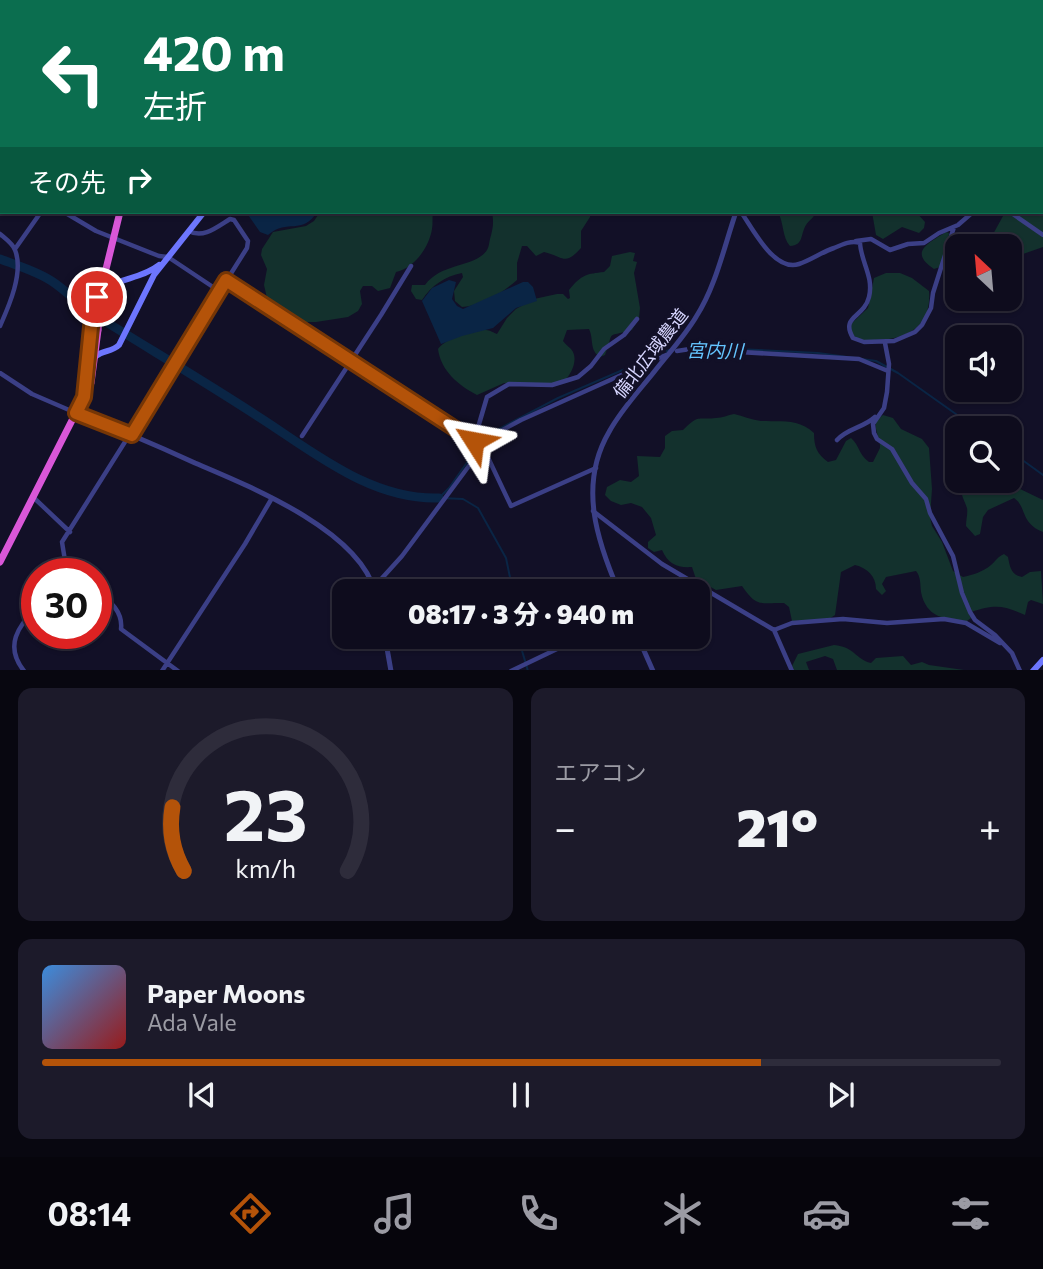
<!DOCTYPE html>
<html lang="ja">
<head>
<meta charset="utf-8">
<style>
	body { margin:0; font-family:Commissioner,"Noto Sans JP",sans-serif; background:#1c1a2a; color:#f1f3f6; height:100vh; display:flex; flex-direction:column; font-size:26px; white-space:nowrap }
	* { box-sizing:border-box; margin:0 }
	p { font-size:23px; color:#9b9ba4 }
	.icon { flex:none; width:38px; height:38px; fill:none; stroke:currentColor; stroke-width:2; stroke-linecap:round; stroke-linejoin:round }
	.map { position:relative; height:670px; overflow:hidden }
	.side { display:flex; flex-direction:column; gap:18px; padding:18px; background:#080710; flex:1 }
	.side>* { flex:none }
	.hud { position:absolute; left:0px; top:0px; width:1043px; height:214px; box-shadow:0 2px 5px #0004,0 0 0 2px #2e2c3b; background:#0b6e4f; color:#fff; overflow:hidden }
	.needle { width:46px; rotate:334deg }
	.tools { position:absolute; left:945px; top:234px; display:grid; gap:14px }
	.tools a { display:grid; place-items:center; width:77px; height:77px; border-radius:14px; background:#0e0c1d; box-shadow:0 2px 5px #0004,0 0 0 2px #2e2c3b; font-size:35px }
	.speed { position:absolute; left:21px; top:558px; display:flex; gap:14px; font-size:35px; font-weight:700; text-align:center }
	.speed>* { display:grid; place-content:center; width:91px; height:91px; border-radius:50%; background:#0e0c1d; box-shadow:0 2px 5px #0004,0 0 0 2px #2e2c3b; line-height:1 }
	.speed .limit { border:10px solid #d22; background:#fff; color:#111 }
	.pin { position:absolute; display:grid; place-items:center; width:60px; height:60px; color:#fff; margin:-30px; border:4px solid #fff; border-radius:50%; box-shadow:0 2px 7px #0007 }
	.me { position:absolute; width:77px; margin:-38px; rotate:304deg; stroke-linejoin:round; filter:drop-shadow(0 0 5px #0008) }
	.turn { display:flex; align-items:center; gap:24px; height:147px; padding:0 28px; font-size:32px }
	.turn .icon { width:91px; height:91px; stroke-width:2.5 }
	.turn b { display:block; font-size:49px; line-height:60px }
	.then { display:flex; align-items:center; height:66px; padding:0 28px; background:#0003; gap:14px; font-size:26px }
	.big { font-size:52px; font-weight:800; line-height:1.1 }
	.side .widget { flex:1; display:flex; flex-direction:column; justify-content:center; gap:10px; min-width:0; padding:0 24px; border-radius:14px; background:#1c1a2a }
	.side .dial { align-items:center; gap:0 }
	.dial svg { height:182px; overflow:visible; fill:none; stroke:#2e2c3b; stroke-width:7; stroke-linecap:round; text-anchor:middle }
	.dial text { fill:#f1f3f6; stroke:none }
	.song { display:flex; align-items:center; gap:21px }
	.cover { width:84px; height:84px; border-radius:10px; background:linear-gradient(135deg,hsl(210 70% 55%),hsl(0 70% 35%)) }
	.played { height:7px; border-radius:4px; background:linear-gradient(90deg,#b45309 75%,#2e2c3b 75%) }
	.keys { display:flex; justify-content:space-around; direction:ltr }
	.heat { display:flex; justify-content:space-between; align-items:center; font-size:38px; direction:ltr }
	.side .tiles { flex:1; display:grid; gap:18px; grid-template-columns:1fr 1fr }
	.widget:last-child { grid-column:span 2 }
	.trip { position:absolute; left:332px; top:579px; width:378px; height:70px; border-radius:14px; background:#0e0c1d; box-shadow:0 2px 5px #0004,0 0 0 2px #2e2c3b; font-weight:800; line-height:70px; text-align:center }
	.tabs { display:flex; height:112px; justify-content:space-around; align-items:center; background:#06050c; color:#9b9ba4 }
	.tabs .icon { width:49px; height:49px }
	.tabs .current { color:#b45309 }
	.tabs b { font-size:32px; color:#f1f3f6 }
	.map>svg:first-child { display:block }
	.green { fill:#13312d }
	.water { fill:#0a2545 }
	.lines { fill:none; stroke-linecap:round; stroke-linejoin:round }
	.stream { stroke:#0a2545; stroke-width:2 }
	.river { stroke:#0a2545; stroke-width:9 }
	.minor { stroke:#3b3f86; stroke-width:4.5 }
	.tertiary { stroke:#3b3f86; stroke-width:5 }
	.secondary { stroke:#6d76fe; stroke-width:6 }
	.trunk { stroke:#d957d8; stroke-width:7 }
	.trunk-bridge { stroke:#d957d8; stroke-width:7 }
	.route-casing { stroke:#753606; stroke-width:18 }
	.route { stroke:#b45309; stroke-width:12 }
	.labels { text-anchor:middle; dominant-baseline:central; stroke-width:7; stroke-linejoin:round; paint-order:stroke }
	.street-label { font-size:18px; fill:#d7d6ff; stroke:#121027 }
	.water-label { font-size:19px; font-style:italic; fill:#64c4fe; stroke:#121027 }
</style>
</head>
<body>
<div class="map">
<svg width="1043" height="671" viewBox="0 0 1043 671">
	<rect width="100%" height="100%" fill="#121027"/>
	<!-- green -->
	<path class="green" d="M1043 91V247L1023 254C1018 266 1022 278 1010 285V247H986L1003 216 1011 215 1013 212H1041Z
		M320 212H433C432 218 433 223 432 229 429 248 414 268 396 272L390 288 378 291 372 286H363L360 291 362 304 358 311 348 317 316 322H299L289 319 267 298 264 285 267 269 261 255 262 249 273 232 306 226 314 221Z
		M492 212H590V217L581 231V248C564 267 563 256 544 252L536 256 527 246H522L517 263V280C502 293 483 306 462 307L455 301 454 291 463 277 462 273C445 276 431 286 422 300L416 299 411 291 412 285H425C442 262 475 268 487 250 489 247 489 243 490 239 493 228 494 223 492 212Z
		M778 212H816C814 218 809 220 806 225 800 235 804 245 790 246 782 237 784 223 778 212Z
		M872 212H916L925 222 924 228 919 233 902 227 883 239 876 235Z
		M946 232 949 233 948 244 940 267 934 269C908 252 929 243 946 232Z
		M630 252 635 253 633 261 637 262 634 273 640 308 639 318 632 330C604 338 615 329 605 355L600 357C589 350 594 339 589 329L567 330 563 341C565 344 568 346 571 349 579 358 572 374 564 381L549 384 504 383 477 395C458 385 441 371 438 349 445 339 474 328 486 330 490 330 494 333 497 334L507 318 516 309 534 299 557 294H563L568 299 570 298 569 290C582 274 587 274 604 272L610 266 612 256Z
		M900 273 912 278 929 291C932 327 906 340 874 340 867 340 857 341 853 335 850 331 851 328 851 324L868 308 874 278 886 273Z
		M734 414C743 416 752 420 761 421 782 422 798 418 814 433 814 447 817 454 828 462L836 460 846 441 851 438C860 446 858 454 869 462H873L880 448C881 434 868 425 883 415L893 418 901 429 922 439 929 448 932 489 930 517 932 526 942 542 953 571 963 577C972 575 983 572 991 565 996 561 997 557 1004 554L1008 557C1010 567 1011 575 1022 577L1030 572 1041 571 1043 604 1031 600 1028 602 1025 615C1003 605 995 604 971 612L969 614 971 618 967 621C944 620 926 617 921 592 920 584 921 577 916 571L886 577 882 584 886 591 882 595 876 589C876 576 867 568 855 565L841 572 835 615 829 619 792 621 789 607 784 603C761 602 758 609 742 586L716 590 696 579 692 567C677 568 668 564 662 550L654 552 648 548V542L656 535 651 518 642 507 631 503 621 505 611 501 605 495 607 487 620 480 631 482 639 476 637 456 660 457 665 448V436L672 431 683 430C699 414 697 420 716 418 722 418 728 415 734 414Z
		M1010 467 1018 488 1043 500V532C1020 523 1027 507 1014 498L988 510 983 517 980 534 975 536 966 526C966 520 968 513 967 508 963 496 958 493 966 481H1010Z
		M834 645C855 647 855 659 871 663L876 658 903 656 911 665 922 662 929 665 964 670H837L833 659 825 656 806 662 809 670H794L792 666 798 654Z"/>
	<!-- water -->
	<path class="water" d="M246 212H317C302 236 288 218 268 235L260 232Z
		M449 280 456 282 452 299 457 306 463 309 523 282H528L533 287 537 301 516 308 493 328 462 336 441 344 422 301 432 288Z"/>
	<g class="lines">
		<!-- stream -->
		<path class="stream" d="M695 347 818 353 876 361 898 373 977 429
			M1010 451 1043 475
			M439 498 449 488 478 447 495 431 558 398 669 350
			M440 498 463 499 478 508 506 558 513 592
			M518 637 528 671"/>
		<!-- river -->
		<path class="river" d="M0 259C18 266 37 271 53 282 68 292 80 306 95 315 151 350 207 383 262 419 316 454 372 500 439 498"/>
		<!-- minor -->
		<path class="minor" d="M408 0 410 2
			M686 2 687 0
			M1041 44 1043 41
			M0 133 2 131
			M0 139 2 140
			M64 212 96 231 159 256 168 257 219 291
			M741 212C753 229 774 272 799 264 811 260 822 252 834 248 843 244 852 240 860 243 861 262 874 277 869 297 864 318 840 316 853 338L864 342 894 341 915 332 922 325 931 308 933 293 954 227
			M1010 212 1043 235
			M0 234C6 239 13 244 15 250 24 272 9 306 0 326
			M856 241 871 239 890 250 908 244 924 243 939 233 958 225 973 212
			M15 249 41 212
			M226 280 483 447 511 506 596 468
			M885 343 889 364 887 392 884 408 873 424 874 433 877 439 892 449 912 483 926 499 930 513 953 556 962 593 970 612 975 620 995 635 1012 653 1020 671
			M677 351 690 349 859 359 888 371
			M0 373 32 394 76 413
			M302 436 381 315 411 266
			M837 440C848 428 863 428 875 417
			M474 441 487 397 509 384 552 385 578 377 591 366 604 349 624 335 637 319
			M33 497 70 532
			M593 511 662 564 774 630 792 671
			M67 573 62 542 247 248 248 241 234 220 230 219C217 227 203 239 189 231
			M374 587 402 556 483 447 497 433 521 420 666 355
			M96 592C110 600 123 612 121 629L178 671
			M774 630 792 623 843 619 887 623 944 619 966 623 1000 643
			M24 671C4 646 18 626 37 607
			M162 671 245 544 272 498
			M511 671 582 637"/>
		<!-- tertiary -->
		<path class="tertiary" d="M768 0 769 2
			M76 413C116 428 156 445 195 463 249 486 359 530 375 592
			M619 592C597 541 578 485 609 432 621 410 638 392 654 372 668 354 684 337 696 317 716 286 724 247 736 212
			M385 637 391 671
			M638 637 653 671"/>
		<!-- secondary -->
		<path class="secondary" d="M241 2 242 0
			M96 356C103 350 112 352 119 345L154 275 204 212
			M84 396 93 307C106 274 135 284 159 265
			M1033 671 1043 660"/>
		<!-- trunk -->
		<path class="trunk" d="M192 2V0
			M0 562 91 383 98 330"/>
		<!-- trunk-bridge -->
		<path class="trunk-bridge" d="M98 330 106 269 119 216"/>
	</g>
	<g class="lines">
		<defs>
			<path id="route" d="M97 297 93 307 84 397 76 413 132 435 226 280 474 441"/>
		</defs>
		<!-- route casing -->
		<use href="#route" class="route-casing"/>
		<!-- route -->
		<use href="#route" class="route"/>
	</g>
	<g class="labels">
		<!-- street labels -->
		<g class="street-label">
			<text transform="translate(650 353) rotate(-52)">備北広域農道</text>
		</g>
		<!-- water labels -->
		<g class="water-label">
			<text transform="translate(715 350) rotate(1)">宮内川</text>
		</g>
	</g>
</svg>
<div class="tools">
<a><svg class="needle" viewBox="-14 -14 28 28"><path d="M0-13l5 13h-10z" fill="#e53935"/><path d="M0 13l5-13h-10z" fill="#9b9ba4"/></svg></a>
<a><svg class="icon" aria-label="sound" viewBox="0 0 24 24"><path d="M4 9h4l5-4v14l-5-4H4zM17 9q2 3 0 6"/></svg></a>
<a><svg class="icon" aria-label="search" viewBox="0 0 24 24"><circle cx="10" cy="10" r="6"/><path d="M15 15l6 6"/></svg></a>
</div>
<div class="speed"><div class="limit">30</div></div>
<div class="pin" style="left:97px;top:297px;background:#d93025"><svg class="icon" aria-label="arrive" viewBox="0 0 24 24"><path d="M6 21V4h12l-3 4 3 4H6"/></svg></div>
<svg class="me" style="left:474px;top:441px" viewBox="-20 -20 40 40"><path d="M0-17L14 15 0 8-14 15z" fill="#b45309" stroke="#fff" stroke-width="4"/></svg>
<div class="trip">08:17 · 3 分 · 940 m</div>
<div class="hud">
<div class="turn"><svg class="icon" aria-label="left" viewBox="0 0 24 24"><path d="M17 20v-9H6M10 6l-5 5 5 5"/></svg><div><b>420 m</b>左折</div></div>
<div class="then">その先<svg class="icon" aria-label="right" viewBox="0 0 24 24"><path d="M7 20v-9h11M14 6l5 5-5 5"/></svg></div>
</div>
</div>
<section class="side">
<div class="tiles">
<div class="widget dial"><svg viewBox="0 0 100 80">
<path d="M14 69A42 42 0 1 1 86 69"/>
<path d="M14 69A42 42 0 0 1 9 41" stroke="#b45309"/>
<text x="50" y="56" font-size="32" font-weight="700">23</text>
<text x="50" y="72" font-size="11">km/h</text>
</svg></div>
<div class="widget"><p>エアコン</p>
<div class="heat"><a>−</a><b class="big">21°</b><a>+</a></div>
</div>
<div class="widget">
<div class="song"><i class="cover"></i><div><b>Paper Moons</b><p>Ada Vale</p></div></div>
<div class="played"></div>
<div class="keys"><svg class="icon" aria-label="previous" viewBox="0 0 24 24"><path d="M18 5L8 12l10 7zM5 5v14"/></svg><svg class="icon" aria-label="pause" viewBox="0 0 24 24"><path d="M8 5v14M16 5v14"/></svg><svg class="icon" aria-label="next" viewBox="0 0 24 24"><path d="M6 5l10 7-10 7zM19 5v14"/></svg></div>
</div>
</div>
</section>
<nav class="tabs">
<b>08:14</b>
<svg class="icon current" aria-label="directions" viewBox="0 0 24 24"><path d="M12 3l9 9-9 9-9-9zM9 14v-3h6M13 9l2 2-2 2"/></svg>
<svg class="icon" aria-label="music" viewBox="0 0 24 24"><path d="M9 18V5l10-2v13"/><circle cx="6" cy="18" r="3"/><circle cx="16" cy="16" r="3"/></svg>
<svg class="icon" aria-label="phone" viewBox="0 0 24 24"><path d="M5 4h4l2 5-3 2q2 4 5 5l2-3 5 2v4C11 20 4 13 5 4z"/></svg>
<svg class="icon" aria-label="climate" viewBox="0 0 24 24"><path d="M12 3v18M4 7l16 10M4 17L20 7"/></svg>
<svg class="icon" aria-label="car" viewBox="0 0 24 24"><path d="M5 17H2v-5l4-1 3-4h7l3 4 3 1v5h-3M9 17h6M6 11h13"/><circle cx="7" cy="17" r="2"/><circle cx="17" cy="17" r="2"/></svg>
<svg class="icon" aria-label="filters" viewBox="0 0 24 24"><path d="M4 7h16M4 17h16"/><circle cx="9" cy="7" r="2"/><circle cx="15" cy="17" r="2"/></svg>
</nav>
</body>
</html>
